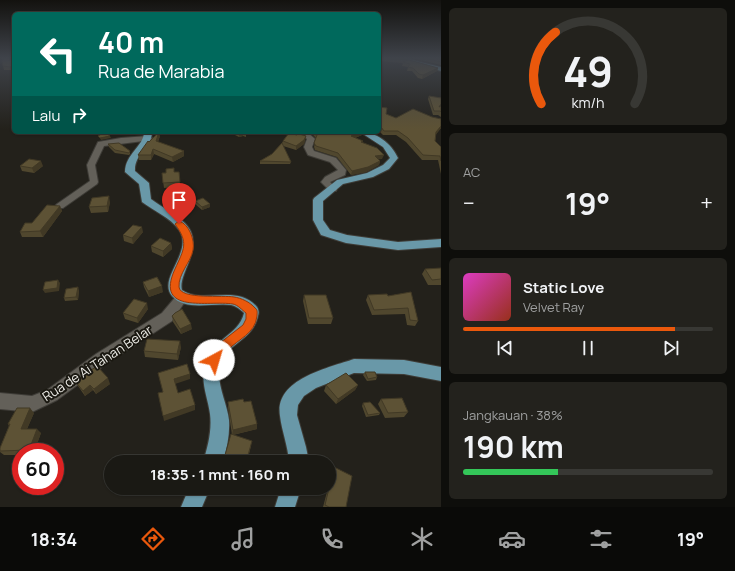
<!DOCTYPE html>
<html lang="id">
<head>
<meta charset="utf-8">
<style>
	body { margin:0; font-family:Manrope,sans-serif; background:#23221d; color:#f1f3f6; height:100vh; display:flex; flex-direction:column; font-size:15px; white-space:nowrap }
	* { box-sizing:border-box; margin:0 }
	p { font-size:13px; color:#9fa0a0 }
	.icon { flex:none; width:22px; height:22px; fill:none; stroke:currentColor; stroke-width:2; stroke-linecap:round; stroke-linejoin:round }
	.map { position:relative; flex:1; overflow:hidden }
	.details { display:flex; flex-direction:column; gap:8px; padding:8px; background:#0e0e0b; width:294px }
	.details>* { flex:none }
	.hud { position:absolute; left:12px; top:12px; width:369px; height:122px; border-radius:6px; box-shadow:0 1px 3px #0004,0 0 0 1px #383834; background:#00695c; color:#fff; overflow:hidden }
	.speed { position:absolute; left:12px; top:443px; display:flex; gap:8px; font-size:20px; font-weight:700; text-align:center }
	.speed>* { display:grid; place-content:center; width:52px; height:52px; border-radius:50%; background:#1a1914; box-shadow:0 1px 3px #0004,0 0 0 1px #383834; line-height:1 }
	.speed .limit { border:6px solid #d22; background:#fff; color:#111 }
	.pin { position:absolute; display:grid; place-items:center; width:34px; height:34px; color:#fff; margin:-41px -17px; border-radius:50% 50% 50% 0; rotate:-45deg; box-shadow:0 0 4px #0007 }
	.pin .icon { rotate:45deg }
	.me { position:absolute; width:44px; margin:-22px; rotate:39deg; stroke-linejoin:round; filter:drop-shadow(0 0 3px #0008) }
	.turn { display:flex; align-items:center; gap:14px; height:84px; padding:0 20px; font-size:18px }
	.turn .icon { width:52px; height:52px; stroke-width:2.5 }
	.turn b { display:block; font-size:28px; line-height:34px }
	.then { display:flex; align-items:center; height:38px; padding:0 20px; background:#0003; gap:8px; font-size:15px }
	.big { font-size:30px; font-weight:700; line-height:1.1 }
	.details .tile { flex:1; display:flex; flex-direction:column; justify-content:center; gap:6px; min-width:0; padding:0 14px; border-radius:6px; background:#23221d }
	.details .dial { align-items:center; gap:0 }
	.dial svg { height:104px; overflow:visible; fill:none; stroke:#383834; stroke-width:7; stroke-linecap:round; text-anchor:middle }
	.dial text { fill:#f1f3f6; stroke:none }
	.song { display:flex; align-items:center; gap:12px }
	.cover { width:48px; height:48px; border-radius:6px; background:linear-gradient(135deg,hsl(310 70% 55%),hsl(10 70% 35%)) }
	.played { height:4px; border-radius:2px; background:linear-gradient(90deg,#ea580c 85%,#383834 85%) }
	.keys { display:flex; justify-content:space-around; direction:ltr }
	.heat { display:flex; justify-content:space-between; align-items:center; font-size:22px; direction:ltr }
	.charge { height:6px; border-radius:3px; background:linear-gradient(90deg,#34c759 38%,#383834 0) }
	.trip { position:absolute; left:104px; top:455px; width:232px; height:40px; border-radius:20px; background:#1a1914; box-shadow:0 1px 3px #0004,0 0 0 1px #383834; font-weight:700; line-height:40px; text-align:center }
	.dock { display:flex; height:64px; justify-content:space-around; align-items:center; background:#0a0a08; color:#9fa0a0 }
	.dock .icon { width:28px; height:28px }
	.dock .selected { color:#ea580c }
	.dock b { font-size:18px; color:#f1f3f6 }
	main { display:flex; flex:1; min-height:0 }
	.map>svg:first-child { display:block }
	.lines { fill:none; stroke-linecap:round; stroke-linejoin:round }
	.street-casing { stroke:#3e3c37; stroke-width:2 }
	.primary-casing { stroke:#3e3c37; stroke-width:2 }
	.street { fill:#636059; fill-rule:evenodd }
	.primary { fill:#6998a8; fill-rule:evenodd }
	.wall { fill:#50472e }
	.shaded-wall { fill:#413925 }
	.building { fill:#5d5235; stroke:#413925 }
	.route { fill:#ea580c; stroke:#983908 }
	.labels { text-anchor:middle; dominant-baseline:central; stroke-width:4; stroke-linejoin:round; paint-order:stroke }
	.near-street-label { font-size:13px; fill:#ecebe6; stroke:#1a1811 }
</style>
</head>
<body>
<main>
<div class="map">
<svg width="441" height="507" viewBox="0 0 441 507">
	<rect width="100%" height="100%" fill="#23211b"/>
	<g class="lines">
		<defs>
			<path id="street" d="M2 58 14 60V62L4 61Z
				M299 132H307L315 139 312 147 314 151 336 158 346 170 345 175 330 182 337 189 336 191H330L321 182 325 177 338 170 330 162 308 155 304 147 307 139Z
				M148 136 152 138 151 140 104 146 95 165 98 182 97 184 63 208H57L55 206 57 204 90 181 87 165 98 142 121 138Z
				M182 292 186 294 188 297 172 321 106 364 57 400 32 412 0 409V393L32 396 47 390 96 354 162 313 178 294Z"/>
			<path id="primary" d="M394 58H404L441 67V71Z
				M144 132H152C152 147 134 154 135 171L149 183 151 199C181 221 206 225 186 269 184 275 180 283 182 290 203 305 237 283 257 307 259 310 259 313 258 316 253 339 231 342 222 360 213 378 227 401 229 420 230 434 227 448 223 462H203C208 446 212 430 210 414 208 398 200 382 205 365 212 337 238 337 244 313 241 310 236 306 231 305 215 302 185 312 172 296 157 278 194 252 179 230 171 218 154 211 142 202L139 184 125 172C125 154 144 146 144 132Z
				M360 132C377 132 391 143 398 158L389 169 373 177 343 184 323 201V220L330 230 347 235 398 242 441 239V247L398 250 346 243 321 235 313 220V200L314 198 337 180 367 173 383 165 390 158 383 147Z
				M354 359 404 360 441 367V381L404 374 354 373 316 388 304 396 298 405 297 415 306 447 309 462H289C288 446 282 432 280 416 274 379 328 368 354 359Z
				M189 488H210L202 507H181Z
				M281 488H301L295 507H275Z"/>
		</defs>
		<!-- street casing -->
		<use href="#street" class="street-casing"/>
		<!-- primary casing -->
		<use href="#primary" class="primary-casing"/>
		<!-- street -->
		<use href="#street" class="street"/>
		<!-- primary -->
		<use href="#primary" class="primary"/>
	</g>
	<!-- wall -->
	<path class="wall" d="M14 58V69L11 70H4L3 66 14 60Z
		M379 58H402L438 68 437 71 422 79 418 78 412 71H407L408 67 402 66 403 63 379 61Z
		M412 58H441V65Z
		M429 96 441 98V105L440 106H441V117L438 115H433L428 99Z
		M379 107 386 114 396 118 432 117 441 119V128L436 134 435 141 441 147V174L438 160H422L406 142 396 135H383L379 131Z
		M229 132H246V137L243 136 239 137Z
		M314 132H363L362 135 355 138 382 159H378L380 161 379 165 366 172 351 175 337 157 315 150 314 147 316 138 313 135Z
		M296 135 306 136 304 144 296 150 283 146 291 162 290 164H260V161L272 154 282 143 283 141Z
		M160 136 158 142 184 151V156L173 162 154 154 151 160H139L138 155 149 142Z
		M108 144 130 151V154L129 155 115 153 109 147Z
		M20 166H43L34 173 22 171Z
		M179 172 180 187 164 188 162 173Z
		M195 201 210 207 202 210 195 204Z
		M110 202 108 212 91 213 89 207Z
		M60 206 62 211 43 237H22L20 232 32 223Z
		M143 232 133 244 124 241 123 235Z
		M171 243 172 249 163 257 152 252 151 246Z
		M441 268V285H428L422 274 425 269Z
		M143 282 163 292 149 297 144 287Z
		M79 290 78 300 65 301 64 298Z
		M411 292 418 321 415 326 407 325 405 314 372 315 366 300 368 295 388 296Z
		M304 295 333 318 331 324H308L303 301Z
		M148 309 138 323 125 319 123 313Z
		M172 316 192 329 181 334 173 322Z
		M181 347 178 360 145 357 144 351Z
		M365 372 377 377 376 380 367 381 363 375Z
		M75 381 110 384 96 394 93 390 85 396 78 386Z
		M326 385H358L355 390 336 404 324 391Z
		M381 399 408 412 404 417 385 418 378 404Z
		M228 402H244L257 429 233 435 251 446 247 462H231L225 460V455L232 435 228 407Z
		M363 403 380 413 379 415 366 417 362 406Z
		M34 413 27 429 41 433 34 452H21V455H4L0 452V448L9 426 8 424Z
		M334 467 346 507H323L328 488H329V482L332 471Z"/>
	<!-- shaded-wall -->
	<path class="shaded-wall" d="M14 65V69L11 70 10 67Z
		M438 68 437 71 422 79 423 75Z
		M441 126V128L435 136 436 132Z
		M159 132 160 136 156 146V141Z
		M241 132H243V136L239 137V133Z
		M361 132H363L362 135 350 140 351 136Z
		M110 136 111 138 101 140 100 138Z
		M306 136 304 144 296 150V146Z
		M153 149 154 154 151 160V155Z
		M184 151V156L173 162 172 157Z
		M384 155 382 159 374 160 375 156Z
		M41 161 43 166 34 173 32 168Z
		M380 161 379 165 366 172 351 175 352 171Z
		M109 196 110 202 108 212 107 206Z
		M210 204V207L202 210V207Z
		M60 206 62 211 43 237 40 231Z
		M142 227 143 232 133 244 132 238Z
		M171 243 172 249 163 257V251Z
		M58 280 60 283 59 291 45 293 43 290Z
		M162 286 163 292 149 297 148 291Z
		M78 287 79 290 78 300 76 297Z
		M147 303 148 309 138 323 137 318Z
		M191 324 192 329 181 334 180 329Z
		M180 341 181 347 178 360 177 354Z
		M190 374V379L175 384 174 379Z
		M108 378 110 384 96 394 94 389Z
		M90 385 93 390 85 396 83 391Z
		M358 385 355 390 336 404 338 399Z
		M195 405V410L164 421 163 416Z
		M30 408 34 413 25 433 21 429Z
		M257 424V429L232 435 233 430Z
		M37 429 41 433 34 452H30L29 450Z"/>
	<!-- building -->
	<path class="building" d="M14 58V65L10 67 3 66 2 61 14 60Z
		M384 58H402L438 68 423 75 419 74 413 68 408 67 410 64 403 62 408 60Z
		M426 58H441V62Z
		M429 96 441 98V104L439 107 441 106V112L440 111H434Z
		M379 107 387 108 386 114 396 118 413 109 432 117 441 119V126L436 132 435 141 441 147V161L440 156 423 155 408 138 398 131H384L381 127H379Z
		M105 132 110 136 100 138 98 136Z
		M159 132 156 141 184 151 172 157 153 149 151 155H138L148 141 149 142Z
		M314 132H361L351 136 363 141 361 142 377 148 384 155 375 156 380 161 368 167 352 171 338 153 316 146 314 143 317 135Z
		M289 133 297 135 296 133 306 136 304 140 296 146 283 141Z
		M119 143 130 151 129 153 115 150 108 144Z
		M282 143 291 162 260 161 272 154Z
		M29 159 41 161 32 168 20 166Z
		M174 168V172H179L180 182 163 183 162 173H166V169Z
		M109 196 107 206 89 207 92 198Z
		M203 198 210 204 202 207 195 201Z
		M47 205 60 206 40 231 20 232 25 223H32Z
		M133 225 142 227 132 238 123 235Z
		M160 238 171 243 163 251 151 246Z
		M441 268V279L432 280 425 269Z
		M157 277 162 286 148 291 143 282Z
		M58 280 57 288 43 290 45 282Z
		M78 287 76 297 64 298 66 289Z
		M411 292 418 321 410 320 408 308 374 310 368 295 387 294 388 296Z
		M304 295H326L333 318H309Z
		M134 299 147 303 137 318 123 313Z
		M182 309 191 324 180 329 172 316 175 313Z
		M147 339 180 341 177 354 144 351Z
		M187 364 190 374 174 379 178 393 190 389 195 405 163 416 158 393 163 392 158 373Z
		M97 366 108 378 94 389 90 385 83 391 75 381Z
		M365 372H375L377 377 368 379Z
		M346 373 358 385 338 399 326 385Z
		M402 398 408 412 388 413 381 399Z
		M243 399 244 402 251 401 257 424 233 430 228 402Z
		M370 402 380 413 368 415 363 403Z
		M17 408H30L21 429H37L29 450 0 451V448L10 424H8Z
		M231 434 252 441 246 462H244L225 455Z
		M334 467 352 476 346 507H329L325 505Z"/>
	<!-- sky -->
	<linearGradient id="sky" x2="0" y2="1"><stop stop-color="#13120f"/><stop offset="0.45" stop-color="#3f434a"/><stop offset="1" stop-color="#3f434a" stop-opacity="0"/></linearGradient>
	<rect width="441" height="129" fill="url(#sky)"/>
	<!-- route -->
	<path class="route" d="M179 221C189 224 195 240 193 250 191 262 178 274 179 287 180 300 224 295 234 297 241 298 250 302 255 308 258 310 257 313 257 316 255 334 238 339 228 350 223 356 221 363 214 366L209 364 208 360 220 343 243 325 246 319V313C242 310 238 305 233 304 209 300 154 315 175 269 184 249 189 243 175 224Z"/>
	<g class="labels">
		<!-- near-street labels -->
		<g class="near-street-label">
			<text transform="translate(97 363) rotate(-33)">Rua de Ai Tahan Belar</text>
		</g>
	</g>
</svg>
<div class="speed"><div class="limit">60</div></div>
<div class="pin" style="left:179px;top:224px;background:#d93025"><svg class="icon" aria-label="arrive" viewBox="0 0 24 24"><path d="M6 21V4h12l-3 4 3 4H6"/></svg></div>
<svg class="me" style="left:214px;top:360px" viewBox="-20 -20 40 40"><circle r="19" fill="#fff"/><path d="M0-13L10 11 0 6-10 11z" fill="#ea580c"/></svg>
<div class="trip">18:35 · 1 mnt · 160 m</div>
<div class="hud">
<div class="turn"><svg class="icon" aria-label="left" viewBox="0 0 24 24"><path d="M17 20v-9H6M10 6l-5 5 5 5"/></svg><div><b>40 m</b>Rua de Marabia</div></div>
<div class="then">Lalu<svg class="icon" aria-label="right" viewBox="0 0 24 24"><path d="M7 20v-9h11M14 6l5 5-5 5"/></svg></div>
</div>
</div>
<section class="details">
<div class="tile dial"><svg viewBox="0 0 100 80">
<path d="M14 69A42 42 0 1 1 86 69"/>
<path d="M14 69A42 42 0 0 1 25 14" stroke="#ea580c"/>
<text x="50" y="56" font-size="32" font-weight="700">49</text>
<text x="50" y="72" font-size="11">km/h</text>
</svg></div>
<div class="tile"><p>AC</p>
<div class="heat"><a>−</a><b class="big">19°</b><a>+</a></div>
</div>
<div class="tile">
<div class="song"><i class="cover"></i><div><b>Static Love</b><p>Velvet Ray</p></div></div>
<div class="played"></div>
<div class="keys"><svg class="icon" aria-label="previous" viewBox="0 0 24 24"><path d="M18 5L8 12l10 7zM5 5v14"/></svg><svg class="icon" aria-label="pause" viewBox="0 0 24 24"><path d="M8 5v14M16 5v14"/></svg><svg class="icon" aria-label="next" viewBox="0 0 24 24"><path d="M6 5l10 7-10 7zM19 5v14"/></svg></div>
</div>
<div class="tile"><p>Jangkauan · 38%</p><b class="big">190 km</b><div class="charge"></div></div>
</section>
</main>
<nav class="dock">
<b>18:34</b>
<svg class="icon selected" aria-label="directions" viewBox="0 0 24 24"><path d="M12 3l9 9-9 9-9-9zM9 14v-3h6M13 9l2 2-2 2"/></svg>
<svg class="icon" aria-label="music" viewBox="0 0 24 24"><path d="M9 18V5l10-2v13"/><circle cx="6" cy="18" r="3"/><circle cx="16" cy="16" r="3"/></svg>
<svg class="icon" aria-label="phone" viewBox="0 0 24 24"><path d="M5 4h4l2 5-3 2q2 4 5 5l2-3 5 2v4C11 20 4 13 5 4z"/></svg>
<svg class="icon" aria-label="climate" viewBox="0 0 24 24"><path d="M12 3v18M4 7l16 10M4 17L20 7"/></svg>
<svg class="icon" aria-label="car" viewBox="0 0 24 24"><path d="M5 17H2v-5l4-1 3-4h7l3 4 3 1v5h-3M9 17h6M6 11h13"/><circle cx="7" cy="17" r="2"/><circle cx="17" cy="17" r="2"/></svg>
<svg class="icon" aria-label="filters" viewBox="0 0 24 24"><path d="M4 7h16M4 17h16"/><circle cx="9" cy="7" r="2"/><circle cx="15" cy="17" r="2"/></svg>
<b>19°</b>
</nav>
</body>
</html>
